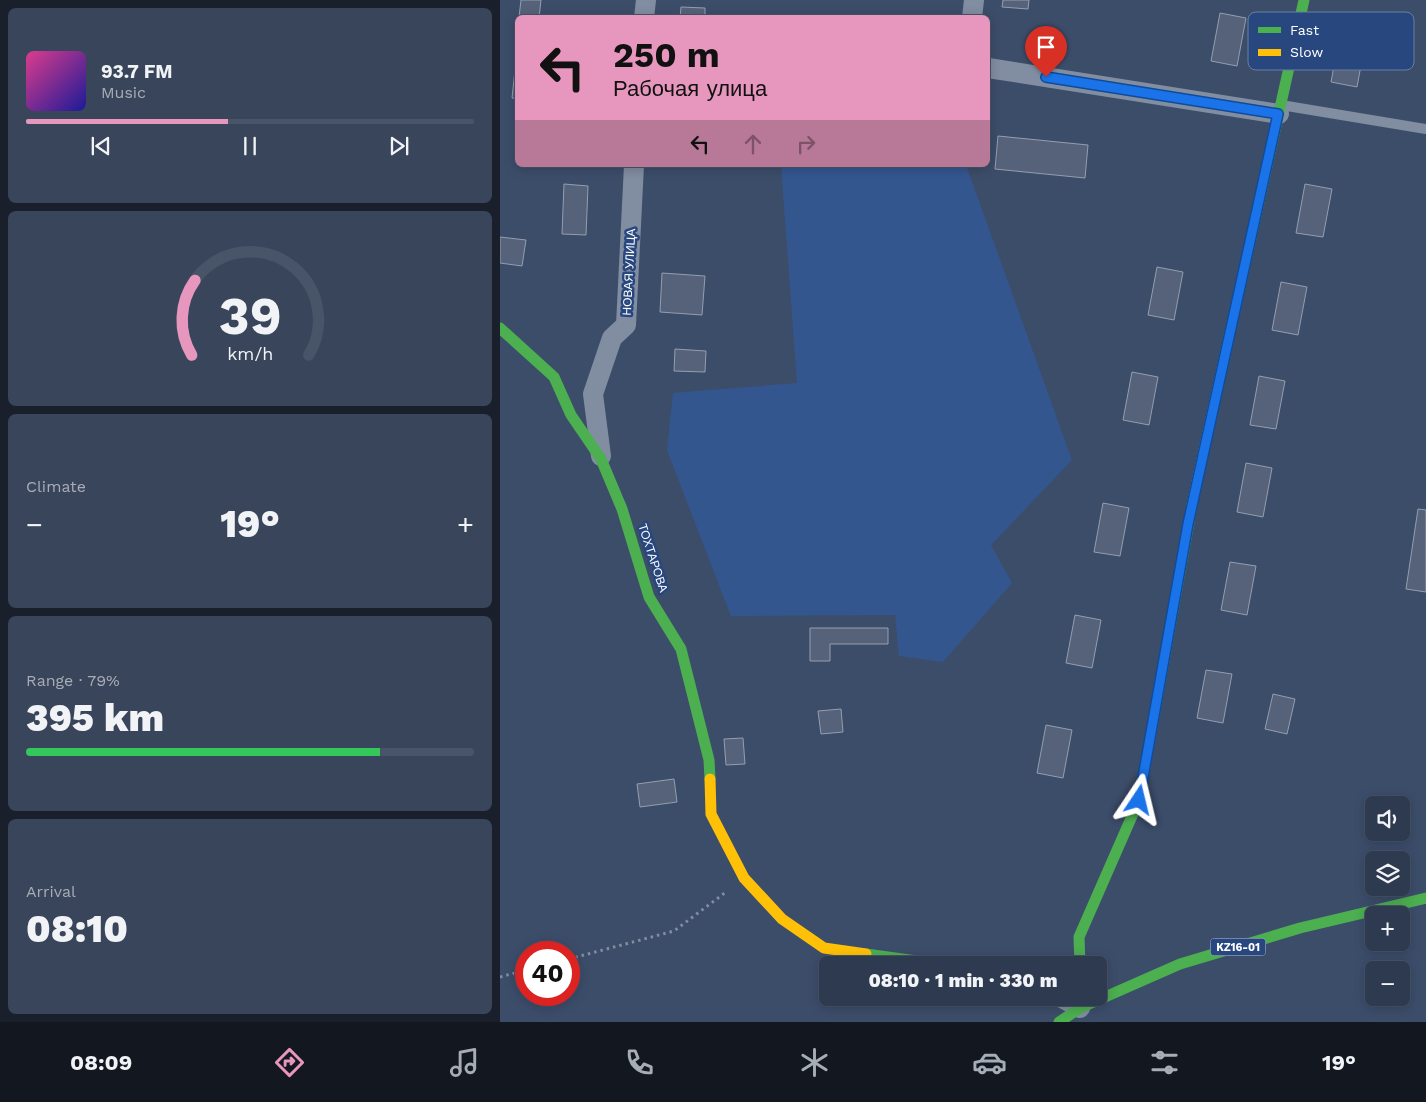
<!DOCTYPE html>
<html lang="en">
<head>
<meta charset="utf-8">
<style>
	body { margin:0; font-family:"Work Sans",sans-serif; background:#39455a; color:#f1f3f6; height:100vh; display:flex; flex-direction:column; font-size:19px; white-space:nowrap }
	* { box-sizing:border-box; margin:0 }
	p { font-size:16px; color:#a7adb7 }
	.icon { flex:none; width:28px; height:28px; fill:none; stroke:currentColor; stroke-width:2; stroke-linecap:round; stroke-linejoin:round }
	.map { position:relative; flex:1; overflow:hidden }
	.side { display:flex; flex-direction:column; gap:8px; padding:8px; background:#19202c; width:500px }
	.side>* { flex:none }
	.hud { position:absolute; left:15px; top:15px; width:475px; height:152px; border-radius:8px; box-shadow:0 2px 12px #0003,0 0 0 1px #485467; background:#e797bd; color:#111; overflow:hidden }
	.controls { position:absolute; left:865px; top:796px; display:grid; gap:10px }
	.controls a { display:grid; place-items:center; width:45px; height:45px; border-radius:8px; background:#2d3a50; box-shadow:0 2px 12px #0003,0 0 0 1px #485467; font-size:25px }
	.speed { position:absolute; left:15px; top:941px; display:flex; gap:10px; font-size:25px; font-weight:700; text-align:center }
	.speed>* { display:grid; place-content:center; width:65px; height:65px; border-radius:50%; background:#2d3a50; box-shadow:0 2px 12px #0003,0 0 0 1px #485467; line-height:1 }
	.speed .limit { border:8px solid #d22; background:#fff; color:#111 }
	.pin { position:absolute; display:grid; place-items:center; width:42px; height:42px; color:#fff; margin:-51px -21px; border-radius:50% 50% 50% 0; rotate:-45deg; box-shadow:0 0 5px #0007 }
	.pin .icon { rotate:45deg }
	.me { position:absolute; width:55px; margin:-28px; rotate:10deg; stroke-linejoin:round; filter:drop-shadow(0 0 4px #0008) }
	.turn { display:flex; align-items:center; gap:18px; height:105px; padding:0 15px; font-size:22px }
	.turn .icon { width:65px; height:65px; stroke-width:2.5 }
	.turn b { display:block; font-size:35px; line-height:42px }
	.lanes { display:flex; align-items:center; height:48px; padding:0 15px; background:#0003; justify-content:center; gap:25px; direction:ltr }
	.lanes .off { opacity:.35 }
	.big { font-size:38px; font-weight:800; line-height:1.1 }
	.side .card { flex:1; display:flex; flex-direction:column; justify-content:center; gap:8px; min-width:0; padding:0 18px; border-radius:8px; background:#39455a }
	.side .dial { align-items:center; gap:0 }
	.dial svg { height:130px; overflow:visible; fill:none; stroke:#485467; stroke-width:7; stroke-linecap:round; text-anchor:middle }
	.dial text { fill:#f1f3f6; stroke:none }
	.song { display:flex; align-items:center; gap:15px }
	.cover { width:60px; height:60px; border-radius:8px; background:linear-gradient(135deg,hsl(330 70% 55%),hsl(240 70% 35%)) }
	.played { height:5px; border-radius:2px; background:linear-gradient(90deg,#e797bd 45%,#485467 45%) }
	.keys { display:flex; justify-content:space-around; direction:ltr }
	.heat { display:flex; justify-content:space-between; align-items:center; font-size:28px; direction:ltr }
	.charge { height:8px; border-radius:4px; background:linear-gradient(90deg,#34c759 79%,#485467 0) }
	.trip { position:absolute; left:319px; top:956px; width:288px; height:50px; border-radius:8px; background:#2d3a50; box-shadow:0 2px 12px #0003,0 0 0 1px #485467; font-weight:800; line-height:50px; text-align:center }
	.tabs { display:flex; height:80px; justify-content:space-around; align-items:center; background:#121720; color:#a7adb7 }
	.tabs .icon { width:35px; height:35px }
	.tabs .active { color:#e797bd }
	.tabs b { font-size:22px; color:#f1f3f6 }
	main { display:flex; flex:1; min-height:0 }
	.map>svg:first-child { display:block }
	.green { fill:#34568f }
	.building { fill:#55627a; stroke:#949eb0 }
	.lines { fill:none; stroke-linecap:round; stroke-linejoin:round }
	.path { stroke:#818da1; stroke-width:3; stroke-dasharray:2.5 4; stroke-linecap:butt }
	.lane { stroke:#818da1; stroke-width:10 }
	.street { stroke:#818da1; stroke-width:20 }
	.fast { stroke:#4caf50; stroke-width:11 }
	.slow { stroke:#ffc107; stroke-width:11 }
	.route-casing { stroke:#114b97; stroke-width:12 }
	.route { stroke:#1a73e8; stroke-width:9 }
	.labels { text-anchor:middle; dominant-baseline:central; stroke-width:5; stroke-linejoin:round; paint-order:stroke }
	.shield { fill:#28477e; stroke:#bec8d8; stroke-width:1 }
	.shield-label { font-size:11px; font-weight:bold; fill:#fff }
	.street-label { font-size:12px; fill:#fff; stroke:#28477e }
	.key { fill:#28477e; stroke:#687ea5; stroke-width:1 }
	.key-label { font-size:14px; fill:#fff }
</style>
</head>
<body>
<main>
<section class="side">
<div class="card">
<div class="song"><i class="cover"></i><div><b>93.7 FM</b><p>Music</p></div></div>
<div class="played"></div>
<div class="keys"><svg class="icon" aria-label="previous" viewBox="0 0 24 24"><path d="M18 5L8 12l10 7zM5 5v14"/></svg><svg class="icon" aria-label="pause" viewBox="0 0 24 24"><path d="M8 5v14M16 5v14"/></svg><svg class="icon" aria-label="next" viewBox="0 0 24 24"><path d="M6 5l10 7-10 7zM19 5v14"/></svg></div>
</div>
<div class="card dial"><svg viewBox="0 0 100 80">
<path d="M14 69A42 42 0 1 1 86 69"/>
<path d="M14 69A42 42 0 0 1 16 23" stroke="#e797bd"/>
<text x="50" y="56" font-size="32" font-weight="700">39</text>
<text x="50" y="72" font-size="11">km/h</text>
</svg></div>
<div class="card"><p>Climate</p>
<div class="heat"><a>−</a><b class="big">19°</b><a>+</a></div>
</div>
<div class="card"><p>Range · 79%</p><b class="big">395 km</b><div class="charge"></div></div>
<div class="card"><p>Arrival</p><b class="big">08:10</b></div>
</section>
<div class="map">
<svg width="926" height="1022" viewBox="0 0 926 1022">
	<rect width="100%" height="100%" fill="#3c4d6a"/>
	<!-- green -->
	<path class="green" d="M281 165H466L572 460 491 545 512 583 443 662 399 656 395 615 231 616 167 450 173 393 297 383Z"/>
	<!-- building -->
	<path class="building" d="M21 0H41L39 18 19 17Z
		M503 0H529L528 9 502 7Z
		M181 7 205 8V18H180Z
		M720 13 746 18 737 66 711 61Z
		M840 34 866 38 857 87 831 82Z
		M15 70H18V99L12 98Z
		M498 136 588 145 585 178 495 169Z
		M64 184 88 186 86 235 62 234Z
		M805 184 832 189 823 237 796 233Z
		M0 237 26 240 22 266 0 263Z
		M657 267 683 272 674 320 648 315Z
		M162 273 205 276 202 315 160 312Z
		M781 282 807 287 798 335 772 330Z
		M175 349 206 351 205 372 174 371Z
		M632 372 658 377 649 425 623 420Z
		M759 376 785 381 776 429 750 425Z
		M746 463 772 468 763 517 737 512Z
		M603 503 629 508 620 556 594 552Z
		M918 509 926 510V592L906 589Z
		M730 562 756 566 747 615 721 610Z
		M575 615 601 620 592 668 566 663Z
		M310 628H388V644H330V661H310Z
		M706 670 732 674 723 723 697 718Z
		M773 694 795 699 787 734 765 729Z
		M341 709 343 732 321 734 318 711Z
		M546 725 572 730 563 778 537 773Z
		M243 738 245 764 226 765 224 739Z
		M174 779 177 802 140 807 137 784Z"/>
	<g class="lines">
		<!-- path -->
		<path class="path" d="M69 959 174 931 226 892
			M0 977 26 970"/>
		<!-- lane -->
		<path class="lane" d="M781 105 926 129"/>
		<!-- street -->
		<path class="street" d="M144 18 146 0
			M472 18 474 0
			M488 68 779 114
			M101 456 93 394 112 338 126 325 134 165
			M562 998 580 1008V998"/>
		<!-- fast -->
		<path class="fast" d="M0 328 54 377 71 415 101 459 122 509 149 597 181 649 209 760 210 779
			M729 337 804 0
			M366 954 446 965
			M580 965 579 937 639 800 692 505
			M559 1022 580 1008 680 964 800 928 926 898"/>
		<!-- slow -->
		<path class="slow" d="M692 505 729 337
			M210 779 211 814 244 878 282 919 324 948 366 954"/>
	</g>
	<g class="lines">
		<defs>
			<path id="route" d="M546 77 778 114 688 524 639 800"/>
		</defs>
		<!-- route casing -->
		<use href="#route" class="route-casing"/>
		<!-- route -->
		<use href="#route" class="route"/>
	</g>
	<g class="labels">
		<!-- shield labels -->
		<rect class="shield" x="710.5" y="938.5" width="55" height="17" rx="4"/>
		<g class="shield-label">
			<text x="738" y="947">KZ16-01</text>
		</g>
		<!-- street labels -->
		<g class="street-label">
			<text transform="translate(129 272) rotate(-87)">НОВАЯ УЛИЦА</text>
			<text transform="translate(153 558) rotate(72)">ТОХТАРОВА</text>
		</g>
	</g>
	<!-- legend -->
	<rect x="748" y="12" width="166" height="58" rx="8" class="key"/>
	<rect x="758" y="27" width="23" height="6" fill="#4caf50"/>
	<rect x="758" y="49" width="23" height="7" fill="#ffc107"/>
	<g class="key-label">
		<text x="790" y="35">Fast</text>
		<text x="790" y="57">Slow</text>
	</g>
</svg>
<div class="controls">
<a><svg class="icon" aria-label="sound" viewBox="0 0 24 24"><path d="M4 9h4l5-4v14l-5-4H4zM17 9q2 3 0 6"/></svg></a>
<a><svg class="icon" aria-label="layers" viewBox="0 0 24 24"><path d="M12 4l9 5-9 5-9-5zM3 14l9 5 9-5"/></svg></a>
<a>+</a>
<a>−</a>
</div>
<div class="speed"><div class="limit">40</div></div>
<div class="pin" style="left:546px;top:77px;background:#d93025"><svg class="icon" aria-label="arrive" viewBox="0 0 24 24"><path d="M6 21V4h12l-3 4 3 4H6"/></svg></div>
<svg class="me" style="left:639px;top:800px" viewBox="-20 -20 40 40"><path d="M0-17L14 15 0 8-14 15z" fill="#1a73e8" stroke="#fff" stroke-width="4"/></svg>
<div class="trip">08:10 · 1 min · 330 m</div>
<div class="hud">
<div class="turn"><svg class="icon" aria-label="left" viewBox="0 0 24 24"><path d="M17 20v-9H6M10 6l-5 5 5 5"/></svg><div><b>250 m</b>Рабочая улица</div></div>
<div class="lanes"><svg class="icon" aria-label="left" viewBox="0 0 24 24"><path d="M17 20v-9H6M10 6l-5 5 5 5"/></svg><svg class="icon off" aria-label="ahead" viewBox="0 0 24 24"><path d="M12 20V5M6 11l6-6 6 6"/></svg><svg class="icon off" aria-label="right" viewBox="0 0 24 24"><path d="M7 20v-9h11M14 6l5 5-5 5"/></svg></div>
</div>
</div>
</main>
<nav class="tabs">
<b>08:09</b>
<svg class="icon active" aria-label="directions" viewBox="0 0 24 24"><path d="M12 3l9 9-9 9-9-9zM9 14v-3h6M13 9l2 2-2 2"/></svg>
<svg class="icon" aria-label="music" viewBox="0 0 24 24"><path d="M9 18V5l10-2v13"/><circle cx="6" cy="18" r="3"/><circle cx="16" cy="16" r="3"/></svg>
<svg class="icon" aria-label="phone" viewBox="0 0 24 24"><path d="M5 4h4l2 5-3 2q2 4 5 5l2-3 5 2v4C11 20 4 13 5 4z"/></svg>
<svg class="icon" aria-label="climate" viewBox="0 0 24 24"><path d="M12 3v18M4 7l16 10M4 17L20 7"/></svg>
<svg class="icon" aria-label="car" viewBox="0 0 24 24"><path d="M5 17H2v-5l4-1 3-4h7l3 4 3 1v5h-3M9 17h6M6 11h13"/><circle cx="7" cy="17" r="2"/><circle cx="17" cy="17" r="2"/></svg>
<svg class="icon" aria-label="filters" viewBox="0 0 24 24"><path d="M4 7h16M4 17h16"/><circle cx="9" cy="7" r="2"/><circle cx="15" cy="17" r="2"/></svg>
<b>19°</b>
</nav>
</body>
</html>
